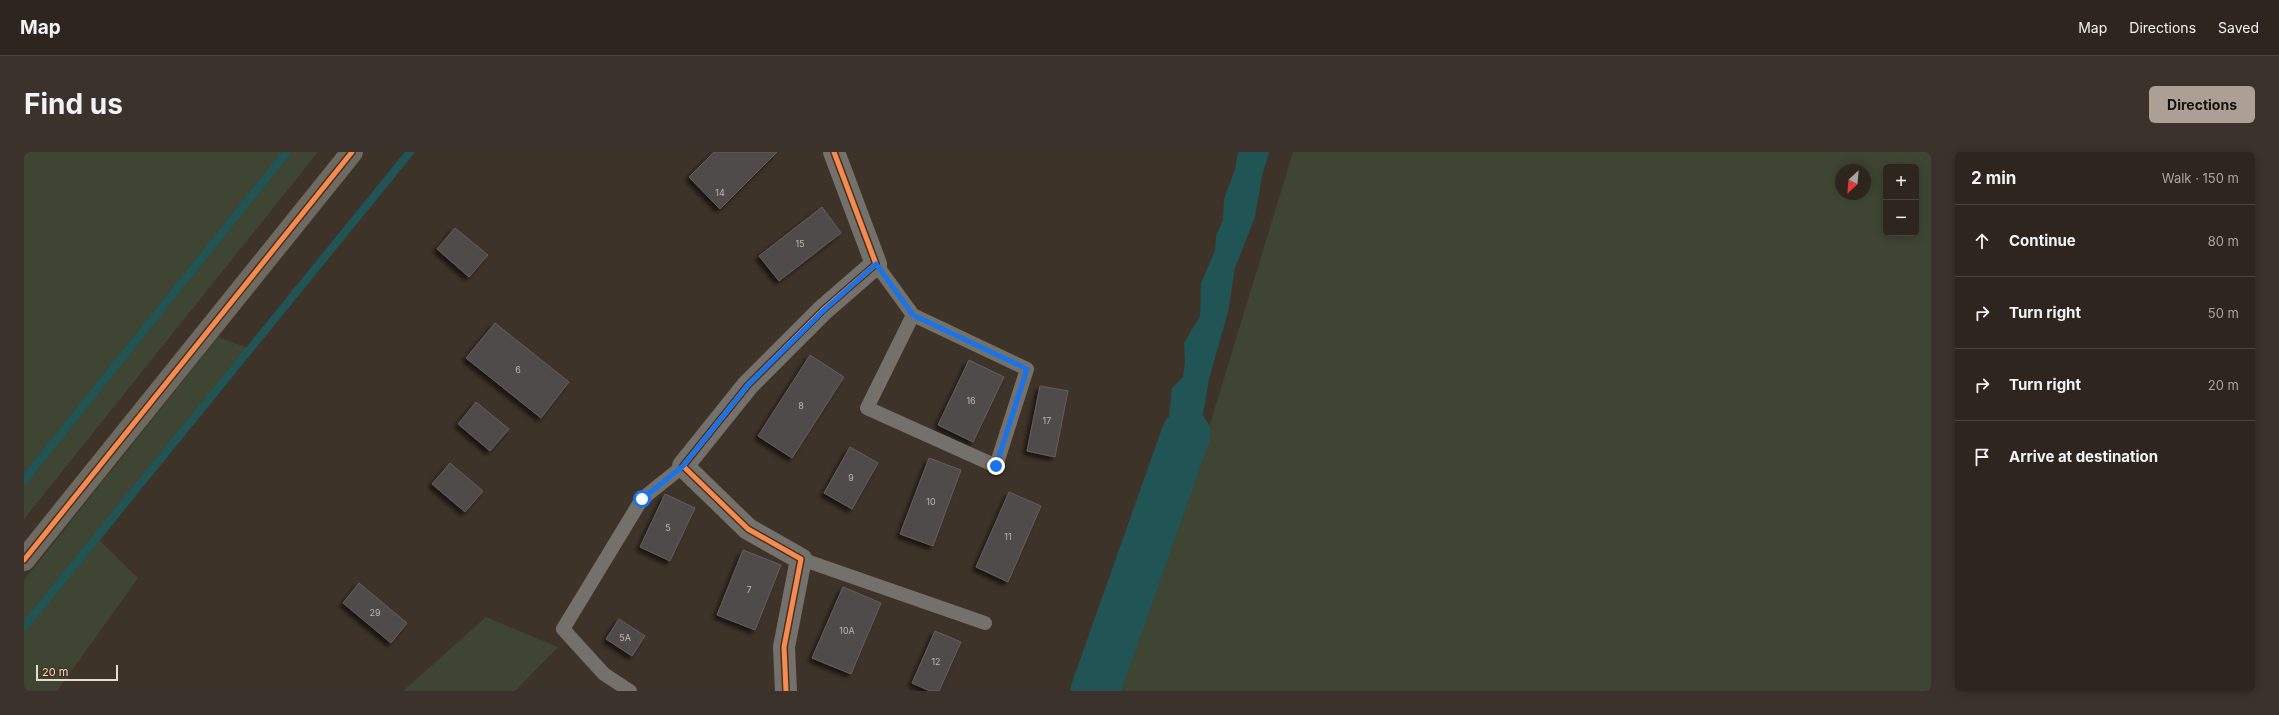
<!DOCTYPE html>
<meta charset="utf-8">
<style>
:root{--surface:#2e261e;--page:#3a322b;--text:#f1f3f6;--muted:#a7a5a4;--line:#49433c;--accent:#aca094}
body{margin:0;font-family:Inter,sans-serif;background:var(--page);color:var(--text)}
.controls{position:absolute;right:12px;top:12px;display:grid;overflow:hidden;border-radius:6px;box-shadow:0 2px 10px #0003}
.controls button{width:36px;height:36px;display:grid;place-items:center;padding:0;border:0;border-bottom:1px solid var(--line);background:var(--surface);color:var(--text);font:20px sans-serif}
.compass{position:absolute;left:1811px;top:12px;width:36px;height:36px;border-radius:50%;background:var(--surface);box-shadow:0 2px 10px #0003;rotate:206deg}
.scale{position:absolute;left:12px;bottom:10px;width:82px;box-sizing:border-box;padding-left:4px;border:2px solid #e7dace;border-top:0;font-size:11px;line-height:14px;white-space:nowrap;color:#e7dace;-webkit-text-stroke:3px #48321e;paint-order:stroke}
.stop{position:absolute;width:12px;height:12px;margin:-9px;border:3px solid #1a73e8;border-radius:50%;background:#fff}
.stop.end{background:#1a73e8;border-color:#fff;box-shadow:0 1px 4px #0008}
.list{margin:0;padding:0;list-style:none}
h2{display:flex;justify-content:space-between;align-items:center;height:52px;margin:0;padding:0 16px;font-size:17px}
h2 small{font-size:13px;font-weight:400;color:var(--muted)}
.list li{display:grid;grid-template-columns:26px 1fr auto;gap:12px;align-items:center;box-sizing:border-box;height:72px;padding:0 16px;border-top:1px solid var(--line)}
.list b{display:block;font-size:15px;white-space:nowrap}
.list em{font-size:13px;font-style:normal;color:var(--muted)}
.icon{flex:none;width:22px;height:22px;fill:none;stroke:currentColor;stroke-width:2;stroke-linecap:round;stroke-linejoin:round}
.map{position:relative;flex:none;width:1907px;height:539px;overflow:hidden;border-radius:6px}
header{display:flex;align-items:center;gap:24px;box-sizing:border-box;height:56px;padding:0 20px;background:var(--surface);border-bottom:1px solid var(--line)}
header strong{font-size:19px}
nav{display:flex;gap:22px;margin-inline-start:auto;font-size:14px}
.intro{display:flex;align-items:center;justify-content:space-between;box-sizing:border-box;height:96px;padding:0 24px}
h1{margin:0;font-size:28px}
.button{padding:10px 18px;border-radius:6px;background:var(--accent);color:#111;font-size:14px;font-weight:700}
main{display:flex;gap:24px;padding:0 24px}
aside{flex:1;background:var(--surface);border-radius:6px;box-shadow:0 2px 10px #0003}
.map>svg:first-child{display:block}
.green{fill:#3e4532;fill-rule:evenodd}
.water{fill:#215454}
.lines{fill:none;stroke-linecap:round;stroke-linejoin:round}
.stream{stroke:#215454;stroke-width:8}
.river{stroke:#215454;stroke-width:49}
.building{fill:#504b4c;stroke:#635e5f;filter:url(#shadow)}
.lane{stroke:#74716c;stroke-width:14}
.street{stroke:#74716c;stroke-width:22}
.secondary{stroke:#6e6a62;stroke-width:22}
.cycleway-casing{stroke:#48321e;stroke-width:8}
.cycleway{stroke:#f68b52;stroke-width:5}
.route{stroke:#1a73e8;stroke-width:5}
.labels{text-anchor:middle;stroke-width:3;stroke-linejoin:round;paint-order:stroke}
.number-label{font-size:9px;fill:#c1b6ae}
</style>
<header>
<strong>Map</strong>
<nav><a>Map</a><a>Directions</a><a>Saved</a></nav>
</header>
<div class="intro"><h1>Find us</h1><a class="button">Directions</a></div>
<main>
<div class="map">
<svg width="1907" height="539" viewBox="0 0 1907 539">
<defs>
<filter id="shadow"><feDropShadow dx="-3.5" dy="3.5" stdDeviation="2" flood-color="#0009"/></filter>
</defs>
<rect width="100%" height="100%" fill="#3e3328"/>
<path class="green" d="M0,0H294L0,367Z
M1269,0H1907V539H1091L1158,364ZM1862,15H1892V81H1862ZM1817,18H1841V42H1817Z
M194,185L224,196L76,389L114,426L33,539H0V428Z
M462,465L534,495L491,539H379Z"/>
<path class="water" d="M1214,0H1245L1238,24L1231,65L1211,116L1204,160L1185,227L1176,281L1167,307L1155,334L1145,345H1130L1131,331L1143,285L1148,236L1159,225L1161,209L1160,191L1176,164L1177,131L1191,99L1192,83L1199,68L1200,47L1211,17Z"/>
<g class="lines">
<path class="stream" d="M0,328L263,0
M0,475L386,0"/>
<path class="river" d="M1071,539L1162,282"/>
</g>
<path class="building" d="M690,0H753L696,57L665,25Z
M798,55L817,81L755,129L735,104Z
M431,76L464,103L445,125L413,97Z
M471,171L545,230L517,266L442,206Z
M786,203L820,225L768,306L734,284Z
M945,208L980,225L949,290L914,273Z
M1016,234L1044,239L1031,305L1003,299Z
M452,250L485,277L466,299L434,272Z
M826,295L854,311L828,357L800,341Z
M905,306L937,318L909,394L876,382Z
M426,311L459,339L441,360L408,332Z
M985,340L1017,354L984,430L952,415Z
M641,342L671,356L646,409L616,395Z
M719,398L757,413L731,478L693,463Z
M335,431L383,471L367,491L319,451Z
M819,435L857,451L827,522L788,506Z
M595,467L621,484L608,504L582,487Z
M911,479L937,490L915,539H906L888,531Z"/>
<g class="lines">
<path class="lane" d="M852,112L889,163L1003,217L972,314L843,256L889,163
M777,407L961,471
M606,539L580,522L539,477L618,347L659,314"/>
<path class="street" d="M762,539L760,495L777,407L724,377L659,314L724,233L799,158L852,112L810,0"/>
<path class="secondary" d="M0,408L328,0"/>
<defs>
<path id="cycleway" d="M0,408L328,0
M762,539L760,495L777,407L724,377L659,314L724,233L799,158L852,112L810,0"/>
</defs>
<use href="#cycleway" class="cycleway-casing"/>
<use href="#cycleway" class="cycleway"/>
</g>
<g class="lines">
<path class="route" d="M618,347L659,314L724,233L800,158L852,112L889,163L1003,217L972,314"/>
</g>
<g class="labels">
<g class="number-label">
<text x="696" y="44">14</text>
<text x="776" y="95">15</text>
<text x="494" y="221">6</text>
<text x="947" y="252">16</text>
<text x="777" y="257">8</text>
<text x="1023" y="272">17</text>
<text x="827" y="329">9</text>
<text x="907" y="353">10</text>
<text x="644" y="379">5</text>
<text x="984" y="388">11</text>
<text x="725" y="441">7</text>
<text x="351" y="464">29</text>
<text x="823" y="482">10А</text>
<text x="601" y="489">5А</text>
<text x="912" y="513">12</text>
</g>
</g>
</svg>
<div class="controls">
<button>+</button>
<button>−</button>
</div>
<svg class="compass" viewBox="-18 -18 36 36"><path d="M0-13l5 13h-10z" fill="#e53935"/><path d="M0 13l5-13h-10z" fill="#a7a5a4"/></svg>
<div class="scale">20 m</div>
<div class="stop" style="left:618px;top:347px"></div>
<div class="stop end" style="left:972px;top:314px"></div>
</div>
<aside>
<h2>2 min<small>Walk · 150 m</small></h2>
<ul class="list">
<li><svg class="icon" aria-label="ahead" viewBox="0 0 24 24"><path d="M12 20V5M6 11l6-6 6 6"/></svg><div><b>Continue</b></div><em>80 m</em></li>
<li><svg class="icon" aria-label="right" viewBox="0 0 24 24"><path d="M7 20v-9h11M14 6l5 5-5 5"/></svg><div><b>Turn right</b></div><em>50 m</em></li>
<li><svg class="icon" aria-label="right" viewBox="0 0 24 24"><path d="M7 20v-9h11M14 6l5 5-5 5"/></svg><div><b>Turn right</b></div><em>20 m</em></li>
<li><svg class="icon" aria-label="arrive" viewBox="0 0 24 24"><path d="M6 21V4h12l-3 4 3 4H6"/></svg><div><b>Arrive at destination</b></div></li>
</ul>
</aside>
</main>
